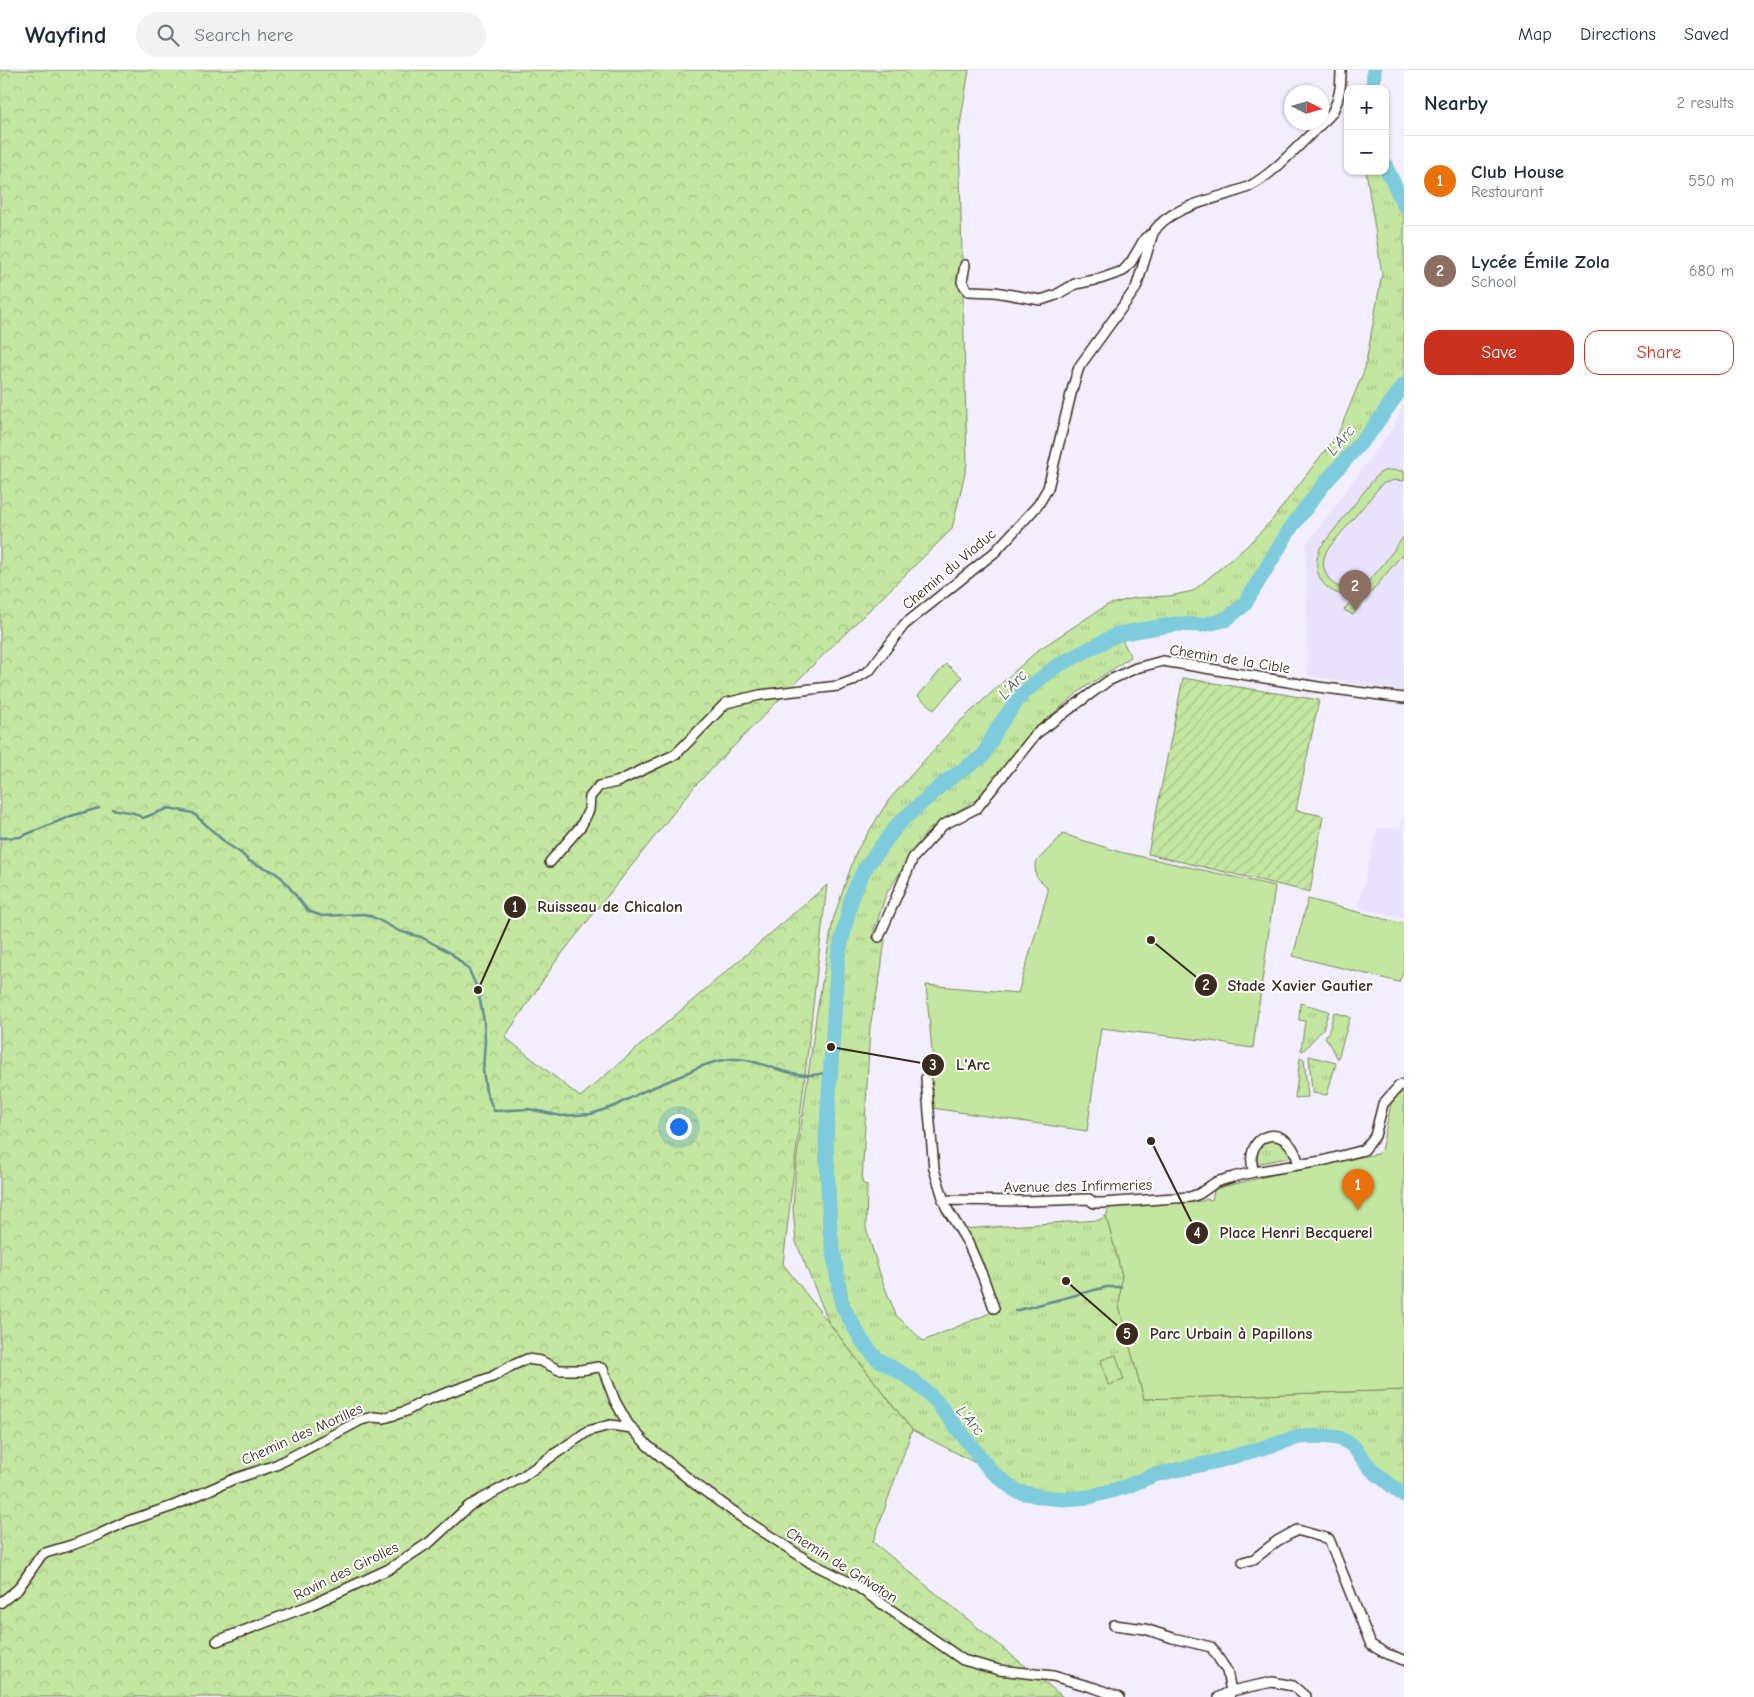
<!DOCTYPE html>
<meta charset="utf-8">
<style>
:root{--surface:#fff;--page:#f2f2f3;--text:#1f2937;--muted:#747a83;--line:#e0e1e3;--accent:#c8321e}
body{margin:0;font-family:"Comic Neue",sans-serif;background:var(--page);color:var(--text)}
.controls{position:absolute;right:15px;top:15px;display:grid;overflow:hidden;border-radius:10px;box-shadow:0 1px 4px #0004}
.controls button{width:45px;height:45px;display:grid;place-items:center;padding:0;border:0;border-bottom:1px solid var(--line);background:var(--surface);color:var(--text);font:25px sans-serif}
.compass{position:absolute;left:1284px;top:15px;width:45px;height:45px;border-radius:50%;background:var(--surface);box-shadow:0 1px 4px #0004;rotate:95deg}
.you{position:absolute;left:678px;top:1056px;width:18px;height:18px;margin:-12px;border:4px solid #fff;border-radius:50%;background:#1a73e8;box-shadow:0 0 0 8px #1a73e833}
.badge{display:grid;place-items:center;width:32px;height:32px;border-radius:50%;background:var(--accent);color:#fff;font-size:16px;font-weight:700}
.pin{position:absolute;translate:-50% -41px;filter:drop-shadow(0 1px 2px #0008)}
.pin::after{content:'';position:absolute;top:26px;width:18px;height:15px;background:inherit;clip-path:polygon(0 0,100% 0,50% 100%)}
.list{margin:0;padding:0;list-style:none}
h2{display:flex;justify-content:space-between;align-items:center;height:65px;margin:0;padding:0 20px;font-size:21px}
h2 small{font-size:16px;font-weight:400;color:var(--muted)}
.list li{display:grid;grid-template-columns:32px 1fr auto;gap:15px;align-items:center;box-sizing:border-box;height:90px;padding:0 20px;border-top:1px solid var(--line)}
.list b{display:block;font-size:19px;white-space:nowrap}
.list p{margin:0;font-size:16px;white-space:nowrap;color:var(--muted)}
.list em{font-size:16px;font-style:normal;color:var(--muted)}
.actions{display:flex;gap:10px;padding:15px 20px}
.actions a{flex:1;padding:11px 0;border:1px solid var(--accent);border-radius:15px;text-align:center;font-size:18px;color:var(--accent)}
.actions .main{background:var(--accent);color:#fff}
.icon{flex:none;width:28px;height:28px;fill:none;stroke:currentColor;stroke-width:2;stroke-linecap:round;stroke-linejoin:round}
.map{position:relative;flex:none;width:1404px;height:1627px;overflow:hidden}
header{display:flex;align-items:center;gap:30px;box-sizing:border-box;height:70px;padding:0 25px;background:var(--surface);border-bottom:1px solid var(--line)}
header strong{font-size:24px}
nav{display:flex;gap:28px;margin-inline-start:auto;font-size:18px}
.search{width:350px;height:45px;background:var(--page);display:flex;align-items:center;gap:12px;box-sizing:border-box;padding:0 18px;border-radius:28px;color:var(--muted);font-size:19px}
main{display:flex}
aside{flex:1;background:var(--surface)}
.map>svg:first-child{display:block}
.built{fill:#e9e2fc}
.grass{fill:url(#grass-tufts);stroke:#7f885f}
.forest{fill:url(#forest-crowns);stroke:#7f885f}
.garden{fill:url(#garden-furrows);stroke:#7f885f}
.pitch{fill:#c3e6a0;stroke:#7f885f}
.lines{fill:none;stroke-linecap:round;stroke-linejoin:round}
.stream{stroke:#638b91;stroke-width:2.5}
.river{stroke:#7ecbdd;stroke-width:15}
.minor-casing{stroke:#3b2a1e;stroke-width:12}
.minor{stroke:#fff;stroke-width:9}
.labels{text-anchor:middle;stroke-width:4;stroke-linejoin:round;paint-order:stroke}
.street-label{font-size:15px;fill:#3b2a1e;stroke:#fff}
.water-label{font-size:16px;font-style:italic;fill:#4f5a57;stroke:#fff}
.leader{fill:none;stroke:#3b2a1e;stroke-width:2}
.callout-dot{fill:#3b2a1e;stroke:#fff;stroke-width:2}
.mark-label{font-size:15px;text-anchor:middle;font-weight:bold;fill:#fff}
.callout-label{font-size:16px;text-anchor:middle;font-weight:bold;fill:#3b2a1e;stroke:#fff;stroke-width:4;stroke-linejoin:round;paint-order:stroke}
</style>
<header>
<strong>Wayfind</strong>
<div class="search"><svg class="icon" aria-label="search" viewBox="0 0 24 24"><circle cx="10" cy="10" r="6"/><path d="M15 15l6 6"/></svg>Search here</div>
<nav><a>Map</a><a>Directions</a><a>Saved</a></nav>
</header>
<main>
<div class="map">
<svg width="1404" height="1627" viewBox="0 0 1404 1627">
<defs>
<pattern id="grass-tufts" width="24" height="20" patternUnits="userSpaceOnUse" patternTransform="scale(1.25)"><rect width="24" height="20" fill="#c3e6a0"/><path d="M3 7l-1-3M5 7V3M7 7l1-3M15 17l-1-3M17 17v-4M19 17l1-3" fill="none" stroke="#a8c589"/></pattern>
<pattern id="forest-crowns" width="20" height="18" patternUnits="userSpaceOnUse" patternTransform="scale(1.25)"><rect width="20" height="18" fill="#c3e6a0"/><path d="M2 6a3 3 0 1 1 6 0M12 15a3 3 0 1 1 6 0" fill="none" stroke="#a8c589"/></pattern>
<pattern id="garden-furrows" width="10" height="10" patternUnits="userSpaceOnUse" patternTransform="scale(1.25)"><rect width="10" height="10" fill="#c3e6a0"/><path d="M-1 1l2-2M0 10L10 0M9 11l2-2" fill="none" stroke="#a8c589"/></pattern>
</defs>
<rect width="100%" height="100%" fill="#f2eefd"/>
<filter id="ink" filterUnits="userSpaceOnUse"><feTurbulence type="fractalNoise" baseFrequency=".02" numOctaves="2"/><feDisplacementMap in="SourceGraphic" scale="10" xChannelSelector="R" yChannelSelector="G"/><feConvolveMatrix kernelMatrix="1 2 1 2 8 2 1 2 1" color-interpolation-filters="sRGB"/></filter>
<g filter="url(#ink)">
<path class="built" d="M1404,333V621L1308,606L1306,475L1393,357Z
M1404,745V849L1358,837L1378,758H1401Z"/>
<path class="grass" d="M1385,95L1404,135V315L1371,361L1324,414L1286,467L1244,535L1225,550L1202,555L1176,554L1119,564L1131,587L1081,620L1035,659L977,729L928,760L886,824L872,868L885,870L880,907L870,956L862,1113L867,1115L866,1158L882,1210L896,1245L923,1271L990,1243L992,1239L962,1159L1099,1150L1106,1146L1122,1205L1119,1236L1144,1329L1404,1320V1426L1372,1400L1352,1375L1339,1368L1322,1366L1299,1367L1218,1391L1154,1405L1125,1417L1089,1427L1064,1429L1042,1427L1016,1421L991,1401L912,1360L829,1253L796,1172L793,1139L796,1094L816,947L833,850L856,782L888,731L954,657L1038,580L1107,535L1134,528L1170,526L1193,521L1247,476L1272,450L1339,362L1365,298L1382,204L1366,101H1385Z
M1300,933L1329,941L1323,959L1303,981L1301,980L1305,951L1299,950Z
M1334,942L1350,947L1338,989L1325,967L1329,961Z
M1309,986L1336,993L1327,1025L1312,1023Z
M1300,988L1304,989L1308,1027L1295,1028Z
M1271,1070H1277L1286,1073L1293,1087L1255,1094C1256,1082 1258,1073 1271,1070Z"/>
<path class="forest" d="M0,0H969L959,61L967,394L952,459L809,599L694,717L556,891L505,967L580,1027L827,815L783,1194L912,1360L873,1472L1063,1627H0Z"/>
<path class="garden" d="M1183,608L1319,630L1296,740L1323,746L1310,822L1148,784Z"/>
<path class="pitch" d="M1391,400L1404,401V411L1394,410L1382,414L1327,480C1322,490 1322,499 1329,509C1337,521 1357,522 1367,512C1381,500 1393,480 1404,466V482L1353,545L1344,540L1356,525C1338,528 1319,517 1317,498C1316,491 1318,485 1320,478L1378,404L1384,401Z
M946,594L962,607L934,640L918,626Z
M1063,764L1120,782L1275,816L1253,978L1230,975L1227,973L1101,958L1087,1061L932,1038V981L926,915L1018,923L1047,825V817L1036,806L1035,796L1037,791Z
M1308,829L1404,854V900L1399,912L1293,886Z
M1404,1021V1320L1144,1329L1119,1236L1122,1205L1106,1146L1109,1137L1203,1131L1206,1129L1212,1130L1214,1121L1218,1118L1310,1096L1378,1084L1381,1081L1391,1034L1395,1028Z
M1116,1285L1124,1310L1108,1315L1101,1290Z"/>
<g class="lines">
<path class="stream" d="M112,739L134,743L143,748L169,738L193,743L227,774L241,783L249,791L274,802L282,808L308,841L322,846L364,844L373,847L399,861L421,867L451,883L469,900L478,920L484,951L485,971L483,1000L486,1021L494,1041L529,1039L561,1046L591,1044L615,1036L642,1022L683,1005C691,1000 699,997 708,994C753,979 766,1003 807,1005C814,1006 822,1003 830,1002
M0,768L20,767L71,746L99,738
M1015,1241L1106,1217H1121"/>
<path class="river" d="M1373,19L1374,0
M1385,95L1404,135
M1404,315L1371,361L1324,414L1290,459L1244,535L1225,550L1202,555L1176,554L1118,564L1055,597L1022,624L998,657L983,686L945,712L898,754L864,800L853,823L838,886L826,1070L830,1161L842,1235L862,1271L876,1288L911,1309L923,1319L936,1331L991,1401L1016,1421L1042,1427L1065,1429L1089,1427L1125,1417L1154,1405L1218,1391L1299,1367L1322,1366L1339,1368L1352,1375L1372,1400L1404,1426"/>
<defs>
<path id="minor" d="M965,195L962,212L968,221L995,222L1041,230L1056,225L1075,214L1100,209L1123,201L1131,192L1145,168L1153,163
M550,792L581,756L589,740L590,727L599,716L617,712L676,684L726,633L760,625L838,616L852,611L870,600L904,555L995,482L1038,435L1048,418L1072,320L1079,297L1136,218L1153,163C1169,135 1220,129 1248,117C1271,106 1296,78 1315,60C1320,54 1329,48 1333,41C1340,27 1341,15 1341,0
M879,867L913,788L943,755L977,738L1036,664L1108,611L1136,598L1163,591L1318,617L1404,628
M926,1008L934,1099L946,1137L968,1173L983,1207L994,1238
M1254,1102C1241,1066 1285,1047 1298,1091L1305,1094
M943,1130L1024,1131L1089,1129L1094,1133H1102L1190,1127L1199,1124L1216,1112L1233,1107L1254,1102L1322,1091L1364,1080L1375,1066L1383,1034L1399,1016L1404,1014
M1243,1492L1254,1489L1277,1471L1297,1460L1329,1469L1371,1575L1387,1584L1404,1590
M0,1533L18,1519L42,1484L72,1475L98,1465L125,1452L173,1436L234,1409L276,1395L361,1350L373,1347L384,1348L394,1345L406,1341L424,1331L492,1307L511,1296L527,1289L541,1291L559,1300H581L598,1297L603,1299L615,1331L628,1354L648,1376L695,1414L744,1449L811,1493L855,1515L963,1590L999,1600L1053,1606L1095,1618L1119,1627
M1114,1555L1145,1559L1173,1568L1211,1577L1227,1601L1231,1621L1219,1627
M217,1571L311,1535L389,1499L430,1472L469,1436L522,1407L588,1361L610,1355L632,1358
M1229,1627L1231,1621L1272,1612L1293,1616L1306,1627"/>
</defs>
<use href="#minor" class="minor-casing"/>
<use href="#minor" class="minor"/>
</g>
</g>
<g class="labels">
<g class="street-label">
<text transform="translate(949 499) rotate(-40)" y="5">Chemin du Viaduc</text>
<text transform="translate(1230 589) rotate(9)" y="5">Chemin de la Cible</text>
<text transform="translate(1078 1116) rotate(-1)" y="5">Avenue des Infirmeries</text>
<text transform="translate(302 1364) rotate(-24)" y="5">Chemin des Morilles</text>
<text transform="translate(842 1495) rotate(32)" y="5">Chemin de Grivoton</text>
<text transform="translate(346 1501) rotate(-26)" y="5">Ravin des Girolles</text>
</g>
<g class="water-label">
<text transform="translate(1340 370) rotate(-49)" y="6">L'Arc</text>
<text transform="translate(1012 614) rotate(-47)" y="6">L'Arc</text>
<text transform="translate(971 1350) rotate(50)" y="6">L'Arc</text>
</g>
</g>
<path class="leader" d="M478 920L515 837M1151 870L1206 915M831 977L933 995M1151 1071L1197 1163M1066 1211L1127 1264"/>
<g class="callout-dot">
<circle cx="478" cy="920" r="5"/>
<circle cx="1151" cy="870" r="5"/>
<circle cx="831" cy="977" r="5"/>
<circle cx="1151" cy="1071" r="5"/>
<circle cx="1066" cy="1211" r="5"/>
<circle cx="515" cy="837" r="12"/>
<circle cx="1206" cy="915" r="12"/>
<circle cx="933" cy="995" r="12"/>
<circle cx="1197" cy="1163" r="12"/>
<circle cx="1127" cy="1264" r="12"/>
</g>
<g class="mark-label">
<text x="515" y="842">1</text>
<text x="1206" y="920">2</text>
<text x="933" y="1000">3</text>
<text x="1197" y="1168">4</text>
<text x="1127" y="1269">5</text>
</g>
<g class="callout-label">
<text x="610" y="842">Ruisseau de Chicalon</text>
<text x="1300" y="921">Stade Xavier Gautier</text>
<text x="973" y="1000">L'Arc</text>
<text x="1296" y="1168">Place Henri Becquerel</text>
<text x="1231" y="1269">Parc Urbain à Papillons</text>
</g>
</svg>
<div class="controls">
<button>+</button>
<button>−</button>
</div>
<svg class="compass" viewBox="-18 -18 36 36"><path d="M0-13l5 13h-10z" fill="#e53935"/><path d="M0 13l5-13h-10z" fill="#747a83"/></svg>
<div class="you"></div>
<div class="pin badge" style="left:1358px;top:1140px;background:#e8710a">1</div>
<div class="pin badge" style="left:1355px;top:541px;background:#8d6e63">2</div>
</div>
<aside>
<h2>Nearby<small>2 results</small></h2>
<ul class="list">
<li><span class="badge" style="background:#e8710a">1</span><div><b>Club House</b><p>Restaurant</p></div><em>550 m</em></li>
<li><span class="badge" style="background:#8d6e63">2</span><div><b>Lycée Émile Zola</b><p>School</p></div><em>680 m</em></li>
</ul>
<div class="actions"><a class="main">Save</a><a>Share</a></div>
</aside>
</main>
